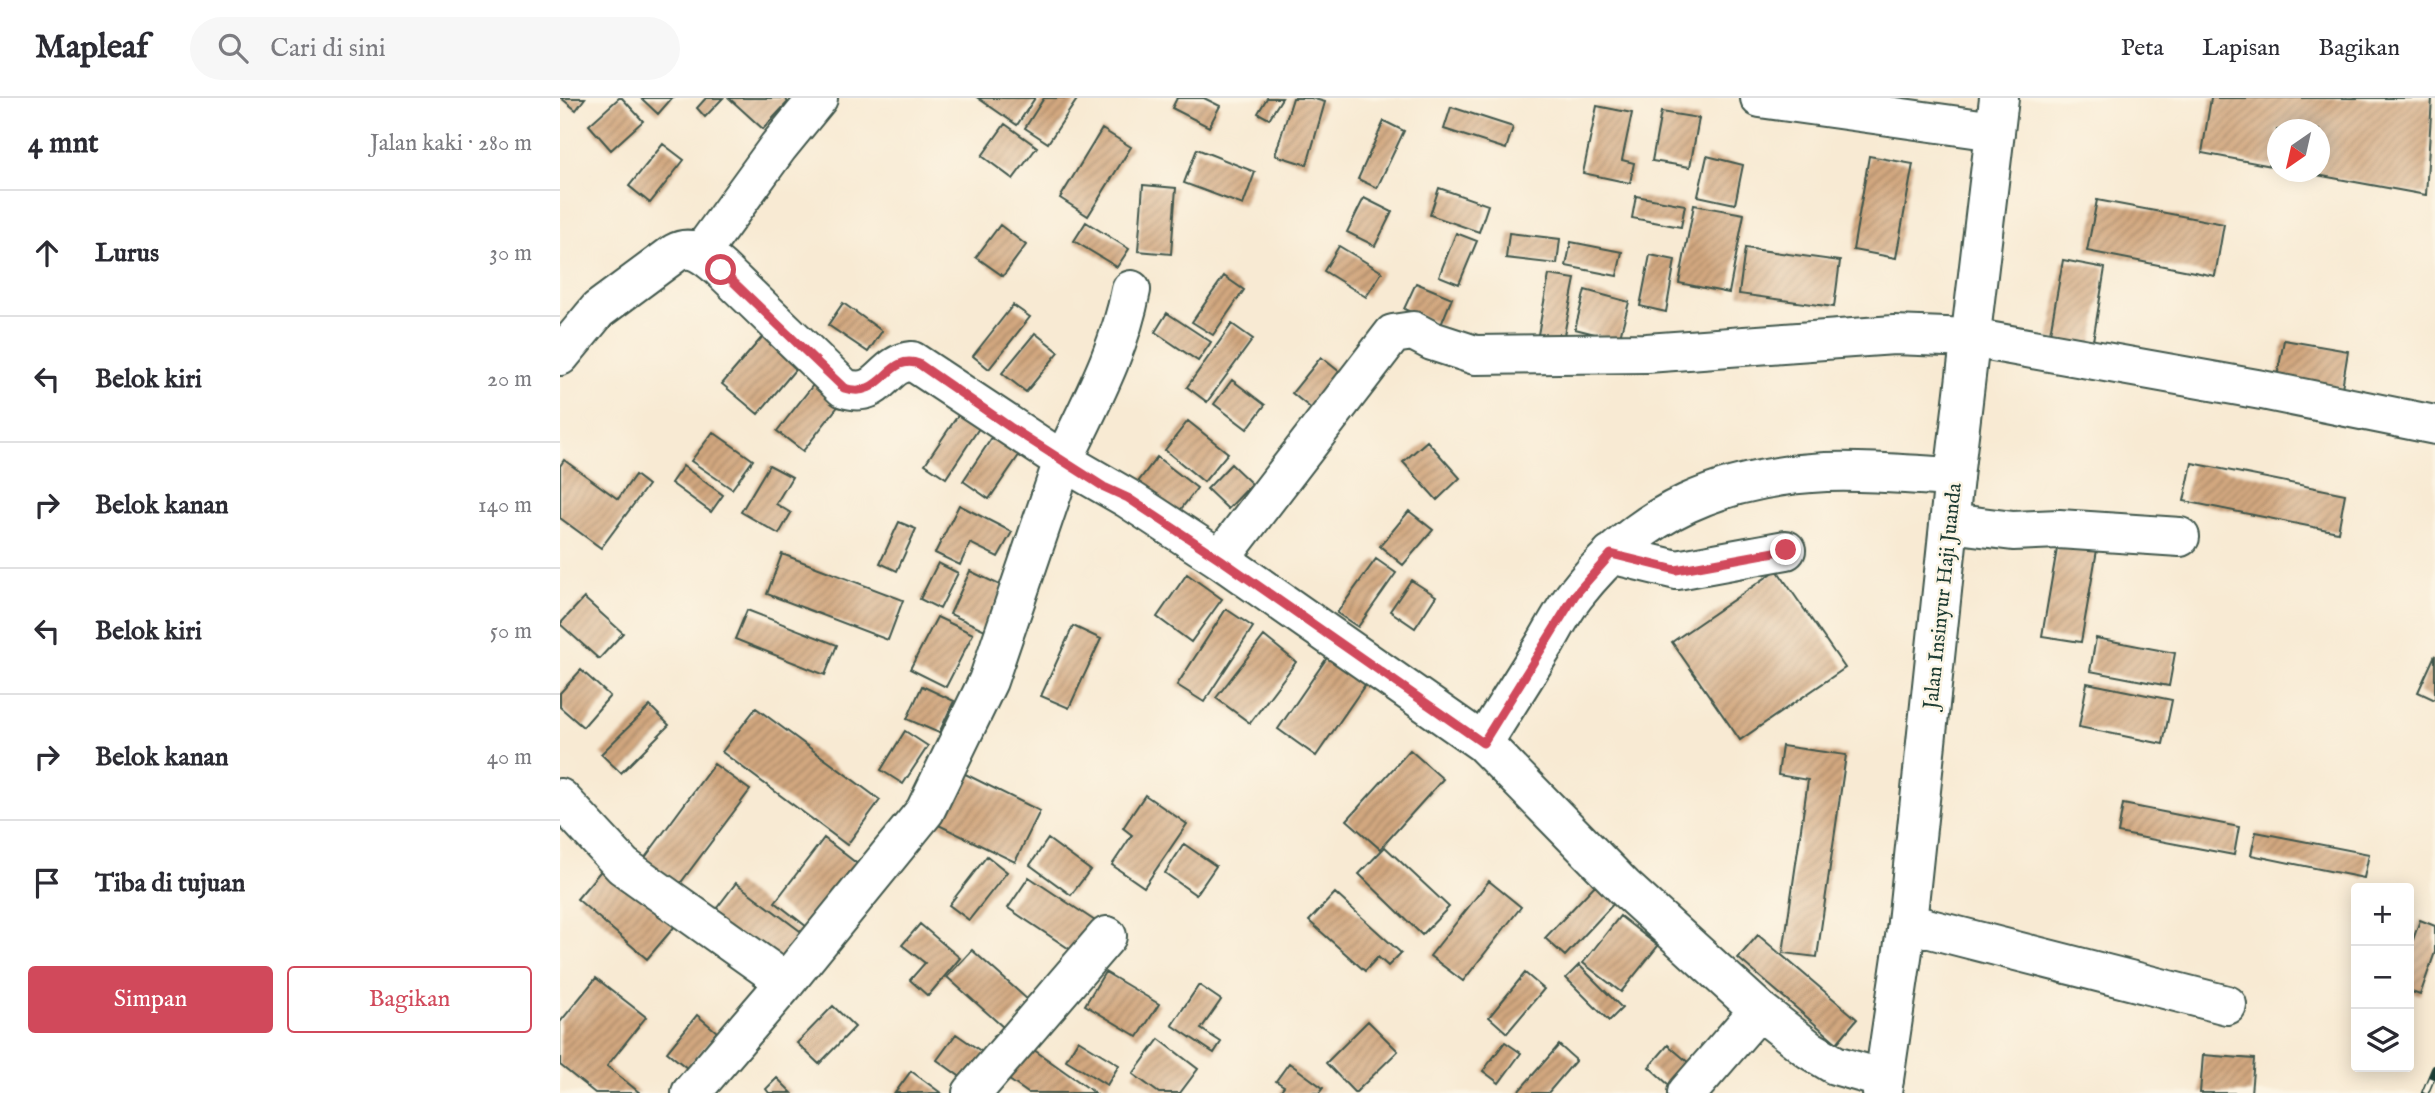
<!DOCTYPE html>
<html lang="id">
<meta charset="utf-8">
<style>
:root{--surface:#fff;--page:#f7f7f7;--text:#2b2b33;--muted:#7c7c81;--line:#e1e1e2;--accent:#d1495b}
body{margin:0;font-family:"IM FELL English",serif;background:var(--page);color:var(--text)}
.controls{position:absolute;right:21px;bottom:21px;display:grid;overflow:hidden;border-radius:7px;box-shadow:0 4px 18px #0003}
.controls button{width:63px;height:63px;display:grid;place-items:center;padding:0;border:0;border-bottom:2px solid var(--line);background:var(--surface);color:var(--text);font:35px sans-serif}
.compass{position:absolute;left:1707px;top:21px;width:63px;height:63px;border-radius:50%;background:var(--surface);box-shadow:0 4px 18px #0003;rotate:214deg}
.stop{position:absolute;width:21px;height:21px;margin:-16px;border:5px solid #d1495b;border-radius:50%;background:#fff}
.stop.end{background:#d1495b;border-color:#fff;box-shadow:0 2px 7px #0008}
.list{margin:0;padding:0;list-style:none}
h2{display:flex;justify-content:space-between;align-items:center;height:91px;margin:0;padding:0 28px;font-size:30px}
h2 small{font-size:23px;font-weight:400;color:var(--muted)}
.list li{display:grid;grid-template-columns:46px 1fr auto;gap:21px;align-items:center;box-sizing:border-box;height:126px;padding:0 28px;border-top:2px solid var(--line)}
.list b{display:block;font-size:26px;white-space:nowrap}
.list em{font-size:23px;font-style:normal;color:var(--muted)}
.actions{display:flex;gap:14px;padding:21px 28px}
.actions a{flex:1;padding:16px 0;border:2px solid var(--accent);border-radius:7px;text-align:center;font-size:24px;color:var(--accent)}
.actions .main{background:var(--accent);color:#fff}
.icon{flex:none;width:38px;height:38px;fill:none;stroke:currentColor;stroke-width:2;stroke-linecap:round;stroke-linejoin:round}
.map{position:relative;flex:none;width:1875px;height:995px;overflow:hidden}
header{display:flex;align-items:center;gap:42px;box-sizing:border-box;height:98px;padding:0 35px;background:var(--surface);border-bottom:2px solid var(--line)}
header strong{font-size:33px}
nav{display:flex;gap:38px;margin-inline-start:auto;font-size:24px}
.search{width:490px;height:63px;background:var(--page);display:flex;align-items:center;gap:18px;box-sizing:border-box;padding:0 24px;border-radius:38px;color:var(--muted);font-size:26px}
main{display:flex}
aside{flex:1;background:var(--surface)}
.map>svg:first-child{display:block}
.building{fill:url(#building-hatch)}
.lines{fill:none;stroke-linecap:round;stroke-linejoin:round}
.minor-casing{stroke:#40574c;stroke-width:42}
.highway-casing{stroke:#40574c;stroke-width:42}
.minor{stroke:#fff;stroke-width:38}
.highway{stroke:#fff;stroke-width:38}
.rail-casing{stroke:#1f3d34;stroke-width:8}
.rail{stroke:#fcf5e5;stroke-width:5;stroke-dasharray:16;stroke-linecap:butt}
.route{stroke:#d1495b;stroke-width:9}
.labels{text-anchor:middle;stroke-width:5;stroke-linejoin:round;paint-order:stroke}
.street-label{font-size:21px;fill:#1f3d34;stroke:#fcf5e5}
</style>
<header>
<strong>Mapleaf</strong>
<div class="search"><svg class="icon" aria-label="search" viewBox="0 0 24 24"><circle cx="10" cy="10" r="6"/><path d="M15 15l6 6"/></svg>Cari di sini</div>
<nav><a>Peta</a><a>Lapisan</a><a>Bagikan</a></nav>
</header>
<main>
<aside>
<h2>4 mnt<small>Jalan kaki · 280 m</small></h2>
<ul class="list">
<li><svg class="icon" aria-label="ahead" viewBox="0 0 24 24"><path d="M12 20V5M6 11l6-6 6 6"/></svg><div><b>Lurus</b></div><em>30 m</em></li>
<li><svg class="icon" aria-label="left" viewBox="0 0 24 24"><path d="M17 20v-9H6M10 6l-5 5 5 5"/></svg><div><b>Belok kiri</b></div><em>20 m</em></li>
<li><svg class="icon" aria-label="right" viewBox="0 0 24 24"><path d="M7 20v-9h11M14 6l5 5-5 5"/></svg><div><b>Belok kanan</b></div><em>140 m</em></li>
<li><svg class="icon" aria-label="left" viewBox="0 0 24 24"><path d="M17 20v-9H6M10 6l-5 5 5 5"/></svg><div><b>Belok kiri</b></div><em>50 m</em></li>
<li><svg class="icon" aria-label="right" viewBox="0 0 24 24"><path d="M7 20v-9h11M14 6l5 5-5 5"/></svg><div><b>Belok kanan</b></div><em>40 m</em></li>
<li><svg class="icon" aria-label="arrive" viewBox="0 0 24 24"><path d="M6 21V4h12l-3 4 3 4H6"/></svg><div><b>Tiba di tujuan</b></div></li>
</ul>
<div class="actions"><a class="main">Simpan</a><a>Bagikan</a></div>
</aside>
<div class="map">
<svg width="1875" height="995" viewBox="0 0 1875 995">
<defs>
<pattern id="building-hatch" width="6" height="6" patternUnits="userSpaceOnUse" patternTransform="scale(1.75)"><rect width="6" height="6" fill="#d2a77f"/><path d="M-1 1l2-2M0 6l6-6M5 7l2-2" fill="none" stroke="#aa8969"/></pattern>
</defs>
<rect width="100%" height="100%" fill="#fcf5e5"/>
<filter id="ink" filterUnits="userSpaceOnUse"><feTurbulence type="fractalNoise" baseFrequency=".0143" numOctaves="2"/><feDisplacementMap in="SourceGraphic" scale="14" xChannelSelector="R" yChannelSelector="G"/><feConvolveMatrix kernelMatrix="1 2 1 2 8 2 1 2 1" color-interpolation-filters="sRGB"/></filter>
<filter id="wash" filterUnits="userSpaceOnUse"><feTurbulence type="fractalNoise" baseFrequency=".00686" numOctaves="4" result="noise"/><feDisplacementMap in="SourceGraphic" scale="28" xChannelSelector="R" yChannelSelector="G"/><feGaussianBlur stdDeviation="1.57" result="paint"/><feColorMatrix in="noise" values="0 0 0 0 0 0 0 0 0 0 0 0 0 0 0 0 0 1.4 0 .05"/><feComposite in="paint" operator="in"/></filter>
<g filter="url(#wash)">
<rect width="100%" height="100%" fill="#f8ead3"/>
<g id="blocks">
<path class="building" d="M1,0H25L16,12Z
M59,0H62L83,23L51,52L29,27Z
M81,0H112L98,16Z
M146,0H163L145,19L137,10Z
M169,0H224L228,4L203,31Z
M418,0H475L457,27Z
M484,0H518L488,45L465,30Z
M617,0H644L660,8L649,29L612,10Z
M707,0H722L709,21L698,15Z
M733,0H751L765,4L747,67L715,57Z
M1651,0H1872L1866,97L1746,75L1759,74V32H1717V69L1642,55Z
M1037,8L1072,15L1062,62L1074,65L1070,85L1023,75Z
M891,9L953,29L946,51L884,31Z
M1101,14L1139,20L1130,69L1092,63Z
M824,23L844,33L817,90L798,81Z
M445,26L477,49L453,81L422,58Z
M542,31L571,49L528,118L500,100Z
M103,46L124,62L90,105L69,88Z
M637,51L695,74L683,107L624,85Z
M1147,58L1183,67L1175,106L1138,98Z
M1309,58L1353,66L1336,160L1293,152Z
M583,87L616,90L611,156L578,153Z
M879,90L928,107L919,134L870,117Z
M1076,98L1125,107L1121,129L1072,120Z
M804,100L832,114L815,148L787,134Z
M1537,102L1664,126L1655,178L1527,153Z
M1134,107L1184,116L1169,195L1119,185Z
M526,124L569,151L557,169L514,143Z
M440,127L466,147L443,178L416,159Z
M896,135L917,143L899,186L879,178Z
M949,135L1000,141L997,166L946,160Z
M1011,144L1062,154L1057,178L1006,168Z
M779,148L822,174L806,199L764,173Z
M1185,150L1280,163L1274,209L1179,196Z
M1090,157L1115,162L1106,214L1080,208Z
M1503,162L1545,170L1532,249L1489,241Z
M989,177L1015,181L1002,247L977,242Z
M664,178L684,192L653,237L632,224Z
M856,185L892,200L881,227L844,211Z
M1025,192L1069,204L1059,242L1015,231Z
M283,205L322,233L308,254L268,227Z
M453,207L470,219L429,271L413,258Z
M607,215L651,244L638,263L595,234Z
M672,226L693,241L647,304L627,289Z
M475,235L499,254L466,294L442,275Z
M204,237L239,267L198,316L162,286Z
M1724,242L1788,253L1782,290L1717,279Z
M761,259L786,279L758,316L732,295Z
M261,277L287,297L243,353L217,333Z
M672,282L705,307L687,331L654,306Z
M401,313L421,327L386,380L365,366Z
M628,323L668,355L644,384L605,352Z
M439,329L466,347L429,401L403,383Z
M153,334L193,362L172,391L131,363Z
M867,343L900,380L877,402L843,364Z
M597,359L637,390L618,415L578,384Z
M4,362L58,401L75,377L88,387L41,450L0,420V368Z
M1632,365L1785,396L1778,434L1624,403Z
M671,366L692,386L668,411L647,391Z
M209,367L232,379L216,406L231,415L219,436L181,414Z
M123,368L163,397L151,414L111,385Z
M399,407L452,434L438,459L410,445L400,467L375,455Z
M849,413L873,432L843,467L820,448Z
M339,424L356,431L337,473L320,465Z
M1498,445L1537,452L1521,544L1482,538Z
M222,456L343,502L328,542L207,496Z
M816,461L836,475L798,529L777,515Z
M378,465L398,475L380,511L360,501Z
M1217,472L1285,570L1180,642L1112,544Z
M410,473L444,489L425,532L390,516Z
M627,476L662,501L631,544L597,519Z
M851,482L876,498L855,530L830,513Z
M24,500L63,535L39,561L0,526Z
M666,511L693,529L644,604L617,587Z
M187,512L277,547L265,577L175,541Z
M377,519L413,536L386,589L350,571Z
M513,528L541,541L509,610L481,598Z
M704,538L736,564L690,625L656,600Z
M1536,540L1615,555L1609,588L1530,573Z
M771,554L809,581L756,658L718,631Z
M1875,557V602L1858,594Z
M21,572L50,598L23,629L0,609V595Z
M1527,585L1612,602L1603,646L1519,629Z
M362,588L394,603L379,635L347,621Z
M90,608L109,627L61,675L41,656Z
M196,610L320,702L287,747L162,654Z
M345,633L368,648L343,686L321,672Z
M1222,648L1286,657L1257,859L1223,855L1248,682L1218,677Z
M850,652L883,681L820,751L787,722Z
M154,666L190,692L119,787L84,761Z
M389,668L480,713L455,764L364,720Z
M585,697L627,726L584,789L552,767L572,737L563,730Z
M1563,706L1679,729L1674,757L1558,735Z
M1696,734L1809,756L1804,780L1691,757Z
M264,740L300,768L251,832L215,804Z
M488,741L530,772L511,797L470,767Z
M624,746L656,768L636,797L605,775Z
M825,749L889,809L862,837L799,776Z
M427,758L447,774L409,822L389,807Z
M45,768L115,828L87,861L17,801Z
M469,779L535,823L514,854L448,810Z
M929,783L961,809L903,883L870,858Z
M1038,784L1057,802L1005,858L985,840Z
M176,785L248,839L222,873L150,819Z
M775,795L841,855L828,868L818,859L805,873L749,823Z
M1060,818L1098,848L1061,894L1023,865Z
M1860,822L1875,828V854L1860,897L1849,893V853Z
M360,826L400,860L368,898L350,882L365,865L342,847Z
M1198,837L1297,921L1277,945L1178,860Z
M412,852L468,902L443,929L387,879Z
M1019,867L1062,910L1049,923L1006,880Z
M545,874L599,906L578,939L525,907Z
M965,875L984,891L947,935L929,919Z
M36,880L86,919L47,968L80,995H35L0,967V924Z
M639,887L661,902L641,931L661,944L654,955L612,927Z
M273,908L295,929L259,966L237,945Z
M137,917L157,934L127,970L107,954Z
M808,923L838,953L795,995L766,965Z
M396,936L428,958L409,985L377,962Z
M599,941L638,971L620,995H599L573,976Z
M518,942L559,967L547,987L506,962Z
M945,944L961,955L939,985L923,973Z
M467,947L535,995H468L445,979Z
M999,947L1016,962L988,995H957Z
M1108,947L1129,965L1109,987L1089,969Z
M1643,957L1694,961L1691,995H1640Z
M729,965L763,990L759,995H719L724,988L716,983Z
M351,973L381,995H335Z
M217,980L232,995H209L206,991Z"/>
</g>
</g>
<g filter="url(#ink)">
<use href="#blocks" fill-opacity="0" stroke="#40574c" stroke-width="2"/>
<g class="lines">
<defs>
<path id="minor" d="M1200,0L1435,33
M141,155L218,49L258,0
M0,258L38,212L115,155C133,145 148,160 161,171L284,290C321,302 321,266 352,263L503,363C529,308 560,252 571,192
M1390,425L1453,433L1499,431L1620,439
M1051,456L1117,472L1226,452
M660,461L833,236L853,233L872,243L915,257L1087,255L1334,237L1411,240L1702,292L1875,327
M923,645C944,612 964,579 985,546C995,529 1004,511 1016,496C1081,412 1163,379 1266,374C1308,372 1352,377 1394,379
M0,700L63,768L226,884
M1347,825L1667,907
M131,995L226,884L365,713L428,583L503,363L567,400L660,461L923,645L1064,789L1199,912L1250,952L1275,967L1324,981
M412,995L547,838
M1127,995L1199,912"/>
<path id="highway" d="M1322,995L1347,825L1394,379L1439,0"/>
</defs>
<use href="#minor" class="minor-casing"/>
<use href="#highway" class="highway-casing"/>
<use href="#minor" class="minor"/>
<use href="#highway" class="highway"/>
<defs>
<path id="rail" d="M1865,995L1875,971"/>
</defs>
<use href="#rail" class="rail-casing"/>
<use href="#rail" class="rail"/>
</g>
</g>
<g class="lines" filter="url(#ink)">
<path class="route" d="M161,172L284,290C323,303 327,254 359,266L450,329L544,389L568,400L660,461L923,645L1015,497L1051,456L1116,472L1226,452"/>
</g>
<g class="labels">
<g class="street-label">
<text transform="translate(1382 498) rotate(-84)" y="7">Jalan Insinyur Haji Juanda</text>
</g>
</g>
</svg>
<div class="controls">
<button>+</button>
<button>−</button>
<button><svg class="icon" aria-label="layers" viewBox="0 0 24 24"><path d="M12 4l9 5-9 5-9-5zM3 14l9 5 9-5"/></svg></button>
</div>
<svg class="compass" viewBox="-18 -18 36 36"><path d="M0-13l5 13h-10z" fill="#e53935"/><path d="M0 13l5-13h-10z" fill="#7c7c81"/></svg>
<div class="stop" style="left:161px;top:172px"></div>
<div class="stop end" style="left:1226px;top:452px"></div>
</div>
</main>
